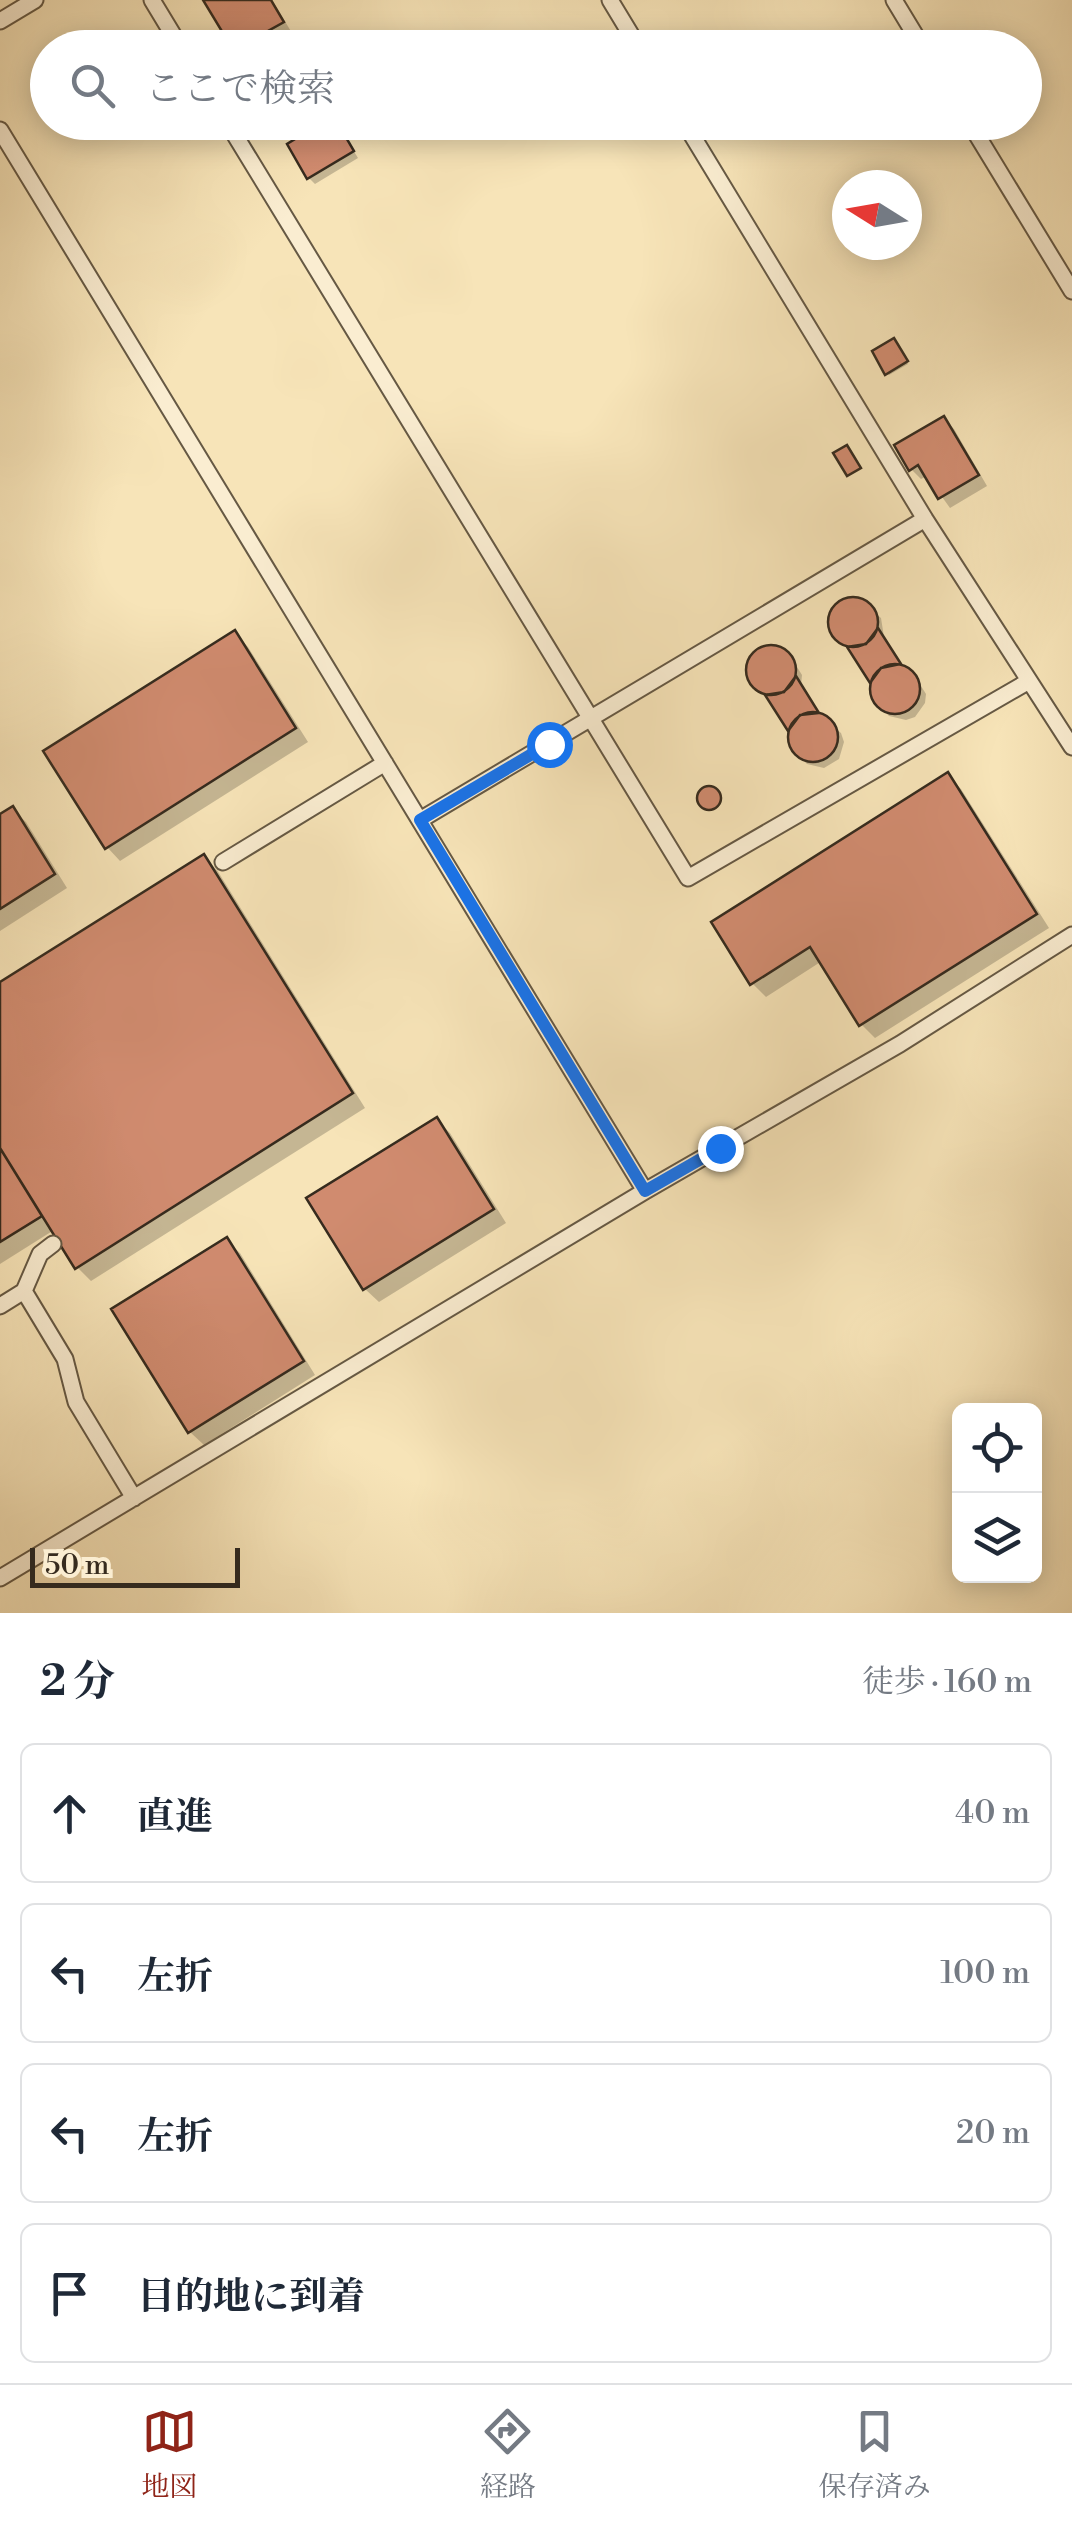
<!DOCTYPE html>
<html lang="ja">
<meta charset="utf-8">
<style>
:root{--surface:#fff;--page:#f2f2f3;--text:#1f2937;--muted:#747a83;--line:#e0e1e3;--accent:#8f2418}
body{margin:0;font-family:"Libre Bodoni","Noto Serif JP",serif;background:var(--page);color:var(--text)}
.controls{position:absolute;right:30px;bottom:30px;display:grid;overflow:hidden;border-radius:15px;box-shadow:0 5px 25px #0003}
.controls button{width:90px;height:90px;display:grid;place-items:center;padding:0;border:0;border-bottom:2px solid var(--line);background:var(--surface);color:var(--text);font:50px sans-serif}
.compass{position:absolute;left:832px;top:170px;width:90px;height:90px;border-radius:50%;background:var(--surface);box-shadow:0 5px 25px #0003;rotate:281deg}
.scale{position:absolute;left:30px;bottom:25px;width:210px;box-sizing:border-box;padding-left:10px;border:5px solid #362b1e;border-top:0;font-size:28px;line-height:35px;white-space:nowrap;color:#362b1e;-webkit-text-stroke:8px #faedd1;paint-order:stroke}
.stop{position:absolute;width:30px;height:30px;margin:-22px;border:8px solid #1a73e8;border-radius:50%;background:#fff}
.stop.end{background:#1a73e8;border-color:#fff;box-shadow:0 2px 10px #0008}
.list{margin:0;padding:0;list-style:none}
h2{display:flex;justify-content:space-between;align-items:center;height:130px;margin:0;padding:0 40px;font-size:42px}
h2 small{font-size:32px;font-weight:400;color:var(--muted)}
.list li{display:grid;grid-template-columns:65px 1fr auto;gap:30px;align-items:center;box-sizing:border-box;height:140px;margin:0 20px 20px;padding:0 20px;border:2px solid var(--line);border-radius:15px}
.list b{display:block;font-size:38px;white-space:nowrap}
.list em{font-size:32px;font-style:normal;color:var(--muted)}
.icon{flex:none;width:55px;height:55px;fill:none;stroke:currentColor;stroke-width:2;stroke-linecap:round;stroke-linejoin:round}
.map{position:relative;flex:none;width:1072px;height:1613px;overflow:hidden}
.search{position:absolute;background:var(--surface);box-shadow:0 5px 25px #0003;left:30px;right:30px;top:30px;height:110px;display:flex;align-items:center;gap:25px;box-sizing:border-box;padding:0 35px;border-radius:55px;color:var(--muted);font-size:38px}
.sheet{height:770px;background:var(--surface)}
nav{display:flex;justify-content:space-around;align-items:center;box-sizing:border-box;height:140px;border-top:2px solid var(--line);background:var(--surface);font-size:28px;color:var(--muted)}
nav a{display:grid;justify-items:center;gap:5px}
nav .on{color:var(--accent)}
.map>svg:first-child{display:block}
.shadow{fill:#0003}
.building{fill:#d08b6f;stroke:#362b1e;stroke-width:2.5}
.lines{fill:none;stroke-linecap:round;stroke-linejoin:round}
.service-casing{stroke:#665944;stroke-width:19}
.service{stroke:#faedd1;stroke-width:15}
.route{stroke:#1a73e8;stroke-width:12}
</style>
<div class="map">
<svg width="1072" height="1613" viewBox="0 0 1072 1613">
<rect width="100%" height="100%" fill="#f7e4b8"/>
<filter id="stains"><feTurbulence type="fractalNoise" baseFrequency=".002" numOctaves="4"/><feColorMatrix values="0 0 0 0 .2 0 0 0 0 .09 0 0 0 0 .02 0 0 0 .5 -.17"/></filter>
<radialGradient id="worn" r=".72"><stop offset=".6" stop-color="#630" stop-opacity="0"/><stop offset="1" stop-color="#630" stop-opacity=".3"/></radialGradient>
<path class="shadow" d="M206,0H272L292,33L276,42L279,48H234Z
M280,122H305L311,133L336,122L358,158L315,184L309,178L303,137L296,125L288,130Z
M896,344L908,364L889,375L887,373Z
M944,419L954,429L987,486L950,508L927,476L921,479L911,469Z
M859,600L881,618L884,637L903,668L916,678L926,694L925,703L915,717L906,720L889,716L881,708L872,692V682L851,649L833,634L831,617L841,602Z
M235,633L248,647L308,742L120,861L107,847Z
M767,647L785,652L792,659L802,675L801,685L822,718L841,733L844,742L839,759L824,768L807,764L793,750L790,730L769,697L751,682L749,665L759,650Z
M948,775L961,789L1049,928L875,1038L861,1024L822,961L766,997L752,983Z
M701 800a10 10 0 1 1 20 0a10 10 0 1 1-20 0Z
M12,809L26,822L67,888L0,931V817Z
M203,857L217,870L365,1108L91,1281L77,1267L54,1230L0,1264V985Z
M437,1120L450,1133L506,1223L379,1302L365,1289L309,1199Z
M226,1240L240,1253L315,1375L204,1445L190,1432Z"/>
<path class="building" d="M203,0H271L284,22L268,31L278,48H232Z
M291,122H306L311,130L300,137Z
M323,122H337L354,151L307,179L287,144Z
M894,338L908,361L885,375L872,351Z
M944,416L979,475L938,499L918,465L909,471L894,445Z
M847,445L861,468L847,476L833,453Z
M828 622a25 25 0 1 1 50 0a25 25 0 1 1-50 0Z
M878,628L901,664L881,668L870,683L847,647L866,644Z
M235,630L296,728L105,849L43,751Z
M746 670a25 25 0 1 1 50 0a25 25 0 1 1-50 0Z
M870 689a25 25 0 1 1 50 0a25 25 0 1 1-50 0Z
M796,676L819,713L800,715L788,731L765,695L784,692Z
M788 737a25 25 0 1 1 50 0a25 25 0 1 1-50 0Z
M948,772L1037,914L859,1026L810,947L750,985L711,922Z
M697 798a12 12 0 1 1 24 0a12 12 0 1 1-24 0Z
M13,806L55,874L0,909V814Z
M204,854L353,1093L75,1269L0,1148V982Z
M437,1117L494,1209L363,1290L306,1198Z
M0,1148L42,1216L0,1242Z
M227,1237L304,1361L188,1433L111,1309Z"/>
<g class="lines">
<defs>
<path id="service" d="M152,0L181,48
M610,0L639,48
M894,0L923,48
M0,21L35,0
M227,122L688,878L1029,681
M684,122L925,519L1072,747
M969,122L1072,291
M0,130L645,1191
M420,820L925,519
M223,862L385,763
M24,1291L65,1359L76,1402L134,1498
M0,1306L24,1291L40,1254L53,1244
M0,1578L645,1191L900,1044L1072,935"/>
</defs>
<use href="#service" class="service-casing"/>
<use href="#service" class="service"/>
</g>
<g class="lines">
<path class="route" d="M549,744L420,820L645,1191L720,1148"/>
</g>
<rect width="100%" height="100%" filter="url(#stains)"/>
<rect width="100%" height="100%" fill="url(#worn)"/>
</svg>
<div class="controls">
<button><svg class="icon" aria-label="locate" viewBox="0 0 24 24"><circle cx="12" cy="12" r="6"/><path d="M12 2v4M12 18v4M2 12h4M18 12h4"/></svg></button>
<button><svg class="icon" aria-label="layers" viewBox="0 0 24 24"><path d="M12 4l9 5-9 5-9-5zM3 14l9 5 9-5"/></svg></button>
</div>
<svg class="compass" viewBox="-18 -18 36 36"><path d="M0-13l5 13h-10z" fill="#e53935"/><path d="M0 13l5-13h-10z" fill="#747a83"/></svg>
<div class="scale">50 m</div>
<div class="stop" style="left:549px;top:744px"></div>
<div class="stop end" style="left:720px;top:1148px"></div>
<div class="search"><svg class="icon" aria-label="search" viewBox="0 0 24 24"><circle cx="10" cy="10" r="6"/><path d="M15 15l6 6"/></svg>ここで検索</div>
</div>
<section class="sheet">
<h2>2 分<small>徒歩 · 160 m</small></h2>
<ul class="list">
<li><svg class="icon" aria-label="ahead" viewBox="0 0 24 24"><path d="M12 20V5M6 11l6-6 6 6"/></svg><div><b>直進</b></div><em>40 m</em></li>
<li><svg class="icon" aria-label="left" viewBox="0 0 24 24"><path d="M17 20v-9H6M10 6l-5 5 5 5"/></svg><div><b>左折</b></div><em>100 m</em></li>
<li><svg class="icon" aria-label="left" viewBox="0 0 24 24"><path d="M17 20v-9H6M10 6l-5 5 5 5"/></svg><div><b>左折</b></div><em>20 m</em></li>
<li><svg class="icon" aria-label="arrive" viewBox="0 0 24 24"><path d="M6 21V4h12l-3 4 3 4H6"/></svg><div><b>目的地に到着</b></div></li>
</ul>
</section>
<nav>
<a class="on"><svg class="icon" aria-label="map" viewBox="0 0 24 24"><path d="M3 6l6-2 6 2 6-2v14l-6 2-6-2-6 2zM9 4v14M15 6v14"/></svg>地図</a>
<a><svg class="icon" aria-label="directions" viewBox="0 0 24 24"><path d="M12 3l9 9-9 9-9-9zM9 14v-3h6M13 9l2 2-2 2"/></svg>経路</a>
<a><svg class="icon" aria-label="saved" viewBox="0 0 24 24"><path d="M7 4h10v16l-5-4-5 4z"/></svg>保存済み</a>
</nav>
